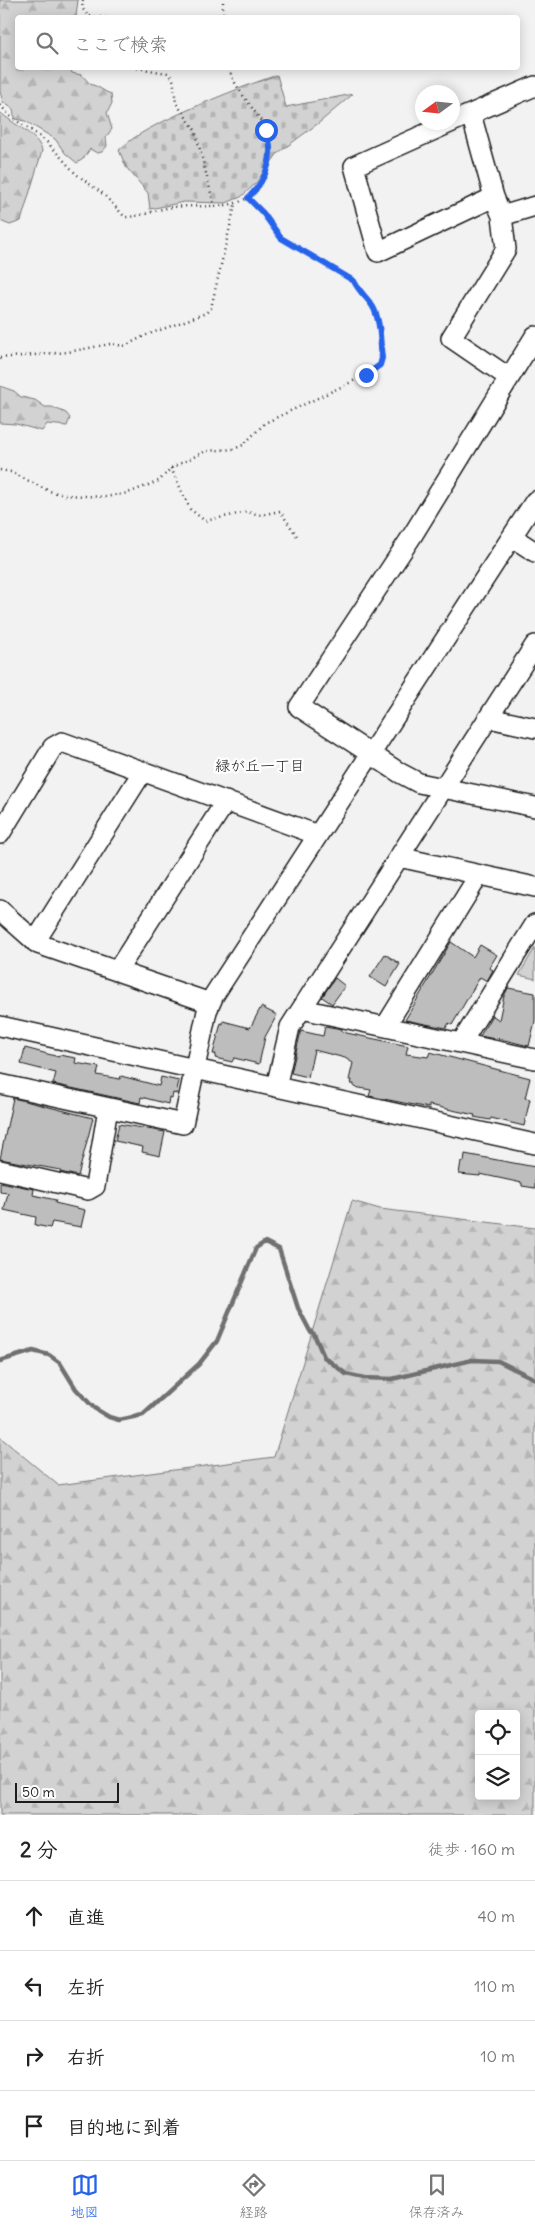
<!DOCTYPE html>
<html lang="ja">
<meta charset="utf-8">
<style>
:root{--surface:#fff;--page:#f2f2f2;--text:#222;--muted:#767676;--line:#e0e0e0;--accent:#2563eb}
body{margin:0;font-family:Delius,"Klee One",sans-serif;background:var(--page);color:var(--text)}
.controls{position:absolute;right:15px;bottom:15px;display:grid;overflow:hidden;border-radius:5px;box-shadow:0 2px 12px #0003}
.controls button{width:45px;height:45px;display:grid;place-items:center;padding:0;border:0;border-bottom:1px solid var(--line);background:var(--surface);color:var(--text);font:25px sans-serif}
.compass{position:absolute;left:415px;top:85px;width:45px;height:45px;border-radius:50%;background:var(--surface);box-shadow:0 2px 12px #0003;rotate:255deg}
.scale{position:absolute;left:15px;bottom:12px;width:104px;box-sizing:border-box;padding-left:5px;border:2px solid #1c1c1c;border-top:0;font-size:14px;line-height:18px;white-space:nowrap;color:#1c1c1c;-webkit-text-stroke:4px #fff;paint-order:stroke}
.stop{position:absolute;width:15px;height:15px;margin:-11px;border:4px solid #2563eb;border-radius:50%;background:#fff}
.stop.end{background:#2563eb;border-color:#fff;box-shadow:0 1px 5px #0008}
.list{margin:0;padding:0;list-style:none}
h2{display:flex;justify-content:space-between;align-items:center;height:65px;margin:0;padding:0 20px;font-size:21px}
h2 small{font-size:16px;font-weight:400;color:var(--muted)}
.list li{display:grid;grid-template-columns:32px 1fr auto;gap:15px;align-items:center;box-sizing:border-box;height:70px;padding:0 20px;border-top:1px solid var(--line)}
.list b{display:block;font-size:19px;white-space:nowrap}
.list em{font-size:16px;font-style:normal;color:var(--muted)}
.icon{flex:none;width:28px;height:28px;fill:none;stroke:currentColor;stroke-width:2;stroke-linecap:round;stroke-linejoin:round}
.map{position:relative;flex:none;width:535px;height:1815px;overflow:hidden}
.search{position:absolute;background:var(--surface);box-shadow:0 2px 12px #0003;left:15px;right:15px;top:15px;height:55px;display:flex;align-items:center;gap:12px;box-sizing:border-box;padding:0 18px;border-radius:5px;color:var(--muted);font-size:19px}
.sheet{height:345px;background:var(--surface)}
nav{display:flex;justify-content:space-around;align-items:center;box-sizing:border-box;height:70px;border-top:1px solid var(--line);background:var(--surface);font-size:14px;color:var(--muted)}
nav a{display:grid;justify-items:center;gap:2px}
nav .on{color:var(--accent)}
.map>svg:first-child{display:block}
.green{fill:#d2d2d2;stroke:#777}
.forest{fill:url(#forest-firs);stroke:#777;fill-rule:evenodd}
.cemetery{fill:url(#cemetery-stones);stroke:#777}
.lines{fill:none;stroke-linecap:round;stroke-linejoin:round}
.stream{stroke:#707070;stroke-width:4.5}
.building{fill:#bdbdbd;stroke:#1c1c1c}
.minor-casing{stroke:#1c1c1c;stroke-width:22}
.path{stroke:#1c1c1c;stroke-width:2.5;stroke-dasharray:1 4;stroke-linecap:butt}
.minor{stroke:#fff;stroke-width:19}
.route{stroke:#2563eb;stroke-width:6}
.labels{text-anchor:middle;stroke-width:4.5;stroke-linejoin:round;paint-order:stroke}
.neighbourhood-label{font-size:15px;fill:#1c1c1c;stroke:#fff}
</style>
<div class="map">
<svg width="535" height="1815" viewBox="0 0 535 1815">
<defs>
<pattern id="forest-firs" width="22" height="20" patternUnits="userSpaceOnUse" patternTransform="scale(1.25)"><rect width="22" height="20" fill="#d2d2d2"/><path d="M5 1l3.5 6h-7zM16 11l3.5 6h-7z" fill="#b4b4b4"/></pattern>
<pattern id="cemetery-stones" width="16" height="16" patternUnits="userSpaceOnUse" patternTransform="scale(1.25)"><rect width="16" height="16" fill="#d2d2d2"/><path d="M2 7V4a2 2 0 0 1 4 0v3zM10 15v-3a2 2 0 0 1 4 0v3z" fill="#b4b4b4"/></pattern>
</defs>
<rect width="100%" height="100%" fill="#f2f2f2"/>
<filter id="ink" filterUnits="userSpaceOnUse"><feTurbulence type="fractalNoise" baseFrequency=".02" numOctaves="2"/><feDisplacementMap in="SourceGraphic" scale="10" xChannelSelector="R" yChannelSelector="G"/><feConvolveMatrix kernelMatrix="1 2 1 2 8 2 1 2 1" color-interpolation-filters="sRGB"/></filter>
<g filter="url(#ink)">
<path class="green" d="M535,948V979L519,975Z"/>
<path class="forest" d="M0,0H78L76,17L18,18V68H70L72,73L82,75L90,84C99,86 104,92 111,94L112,103L107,113L112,129L106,137L107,146L102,152L97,153L90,149L83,159L77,163L65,153L55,139L25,121L16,119L14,115L13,109L3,102L0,92Z
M0,112C12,124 39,135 42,151L21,221L10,225L0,221Z
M0,386L14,391L21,397L35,400L45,407H52L66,413L70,418L67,426L47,424L42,431L16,424L0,423Z
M352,1201L380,1209L535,1228V1815H0V1437L58,1485L274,1457ZM479,1714H516V1796H479Z"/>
<path class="cemetery" d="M277,75L286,107L353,94L320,122L278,153L257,182L241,197L226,203L184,202L150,209L148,193L126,167L119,150C137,133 158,124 181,113C212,99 244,86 277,75Z"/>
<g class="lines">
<path class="stream" d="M0,1361L33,1351L49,1355L60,1363L76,1389L94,1408L109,1417L119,1420L143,1415L199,1364L217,1341L256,1248L265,1242L279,1249L298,1308L310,1331L314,1334L324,1357L346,1374L364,1378L392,1379L472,1360L498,1361L535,1379"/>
</g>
<path class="building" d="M451,942L473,957L480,945L497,955L489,968L493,970L487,981L480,977L452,1025L449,1023L446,1028L405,1020Z
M385,954L400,964L386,987L370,977Z
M335,978L345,986L332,1004L322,997Z
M508,988L535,993V1021L529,1046L496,1038L495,1039L480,1036L492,1015L499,1020L504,996Z
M261,1007L277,1015L265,1037L259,1064L234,1058L232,1062L215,1058L216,1054H213L221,1023L223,1024V1021L250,1028Z
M325,1026L342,1029V1032L408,1046L406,1054L428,1057L430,1052L530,1078L525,1098L530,1099L524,1126L491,1118L490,1120L474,1117L475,1115L429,1105V1108L369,1096L371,1090L354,1087V1084H351L352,1080H349L353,1063L345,1058L314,1050L308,1077L291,1073L301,1031L323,1036Z
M25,1048L59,1057V1055L76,1058L75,1063L99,1067L97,1075L120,1079L121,1076L159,1086L161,1077L179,1081L176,1094L173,1093L172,1098L169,1097L168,1104L141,1097L140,1103L53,1084L56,1073L21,1064Z
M13,1098L93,1118L78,1176L60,1172V1170L0,1159Z
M119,1124L165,1132L160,1156L142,1152L143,1147L115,1141Z
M465,1154L535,1167V1188L522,1186V1183L480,1174V1176L459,1174L461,1161L464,1162Z
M0,1182L34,1189L33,1195L56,1200L55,1203L85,1210L81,1227L52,1222L50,1228L35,1225L36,1217L4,1210L8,1193L0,1192Z"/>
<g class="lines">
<defs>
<path id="minor" d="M471,114L494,197
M452,122L354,166L378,252L494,197L502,216L535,206
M452,122L535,86
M502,216L506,249L451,338L508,377
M535,336L412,536L299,707L400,773L419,783L535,807
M512,537L535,552
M489,718L535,728
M0,834L53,747L62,742L318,835
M399,857L535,887
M0,910L38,944L210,1003
M35,942L143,771
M117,971L226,801
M302,1009L535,1059
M0,1026L535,1144
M385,1027L479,875
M461,1043L535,924
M0,1084L183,1124L207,1011L214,995L535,501
M276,1087L290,1027L535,645
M0,1170L88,1190L95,1186L108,1108"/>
</defs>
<use href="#minor" class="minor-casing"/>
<path class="path" d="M83,0L82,8L88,16L110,18
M223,18V0
M137,68L167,73L173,78L176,103L195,130L214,205
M0,105L11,117L35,133L48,143L76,174L103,194L125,217C141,217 157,209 173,207C211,203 252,217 267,170C270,158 272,149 268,137C260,111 236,94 229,68
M0,358L68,352L110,344L125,346L144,336L206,313L211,308L235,205
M171,468L190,509L205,521L247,512L261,515L280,511L299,539
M0,470L11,472L49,491L65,495L105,497L128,493L159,481L171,468L206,451L234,449L243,445L265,423L366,375L381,365L382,358C380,343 381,321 373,307C367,298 359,292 354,281L281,238L263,213L248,198"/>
<use href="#minor" class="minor"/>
</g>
</g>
<g class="lines" filter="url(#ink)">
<path class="route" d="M266,130C276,155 267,179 248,198L263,213L281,238L354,281C359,292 367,297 373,307C381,321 380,343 382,358L380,365L366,375"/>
</g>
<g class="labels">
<g class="neighbourhood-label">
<text x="260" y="771">緑が丘一丁目</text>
</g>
</g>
</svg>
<div class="controls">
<button><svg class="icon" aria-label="locate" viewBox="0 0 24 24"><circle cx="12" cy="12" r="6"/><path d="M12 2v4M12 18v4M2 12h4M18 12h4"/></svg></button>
<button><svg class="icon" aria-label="layers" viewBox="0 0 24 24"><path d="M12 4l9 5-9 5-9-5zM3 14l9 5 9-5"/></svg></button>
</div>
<svg class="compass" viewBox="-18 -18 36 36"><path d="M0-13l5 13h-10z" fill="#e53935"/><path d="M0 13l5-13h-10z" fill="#767676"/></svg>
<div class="scale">50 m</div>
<div class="stop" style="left:266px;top:130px"></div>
<div class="stop end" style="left:366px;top:375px"></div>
<div class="search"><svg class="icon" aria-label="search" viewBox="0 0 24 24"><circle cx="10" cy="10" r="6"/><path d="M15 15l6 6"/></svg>ここで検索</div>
</div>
<section class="sheet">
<h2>2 分<small>徒歩 · 160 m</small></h2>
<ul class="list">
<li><svg class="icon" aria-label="ahead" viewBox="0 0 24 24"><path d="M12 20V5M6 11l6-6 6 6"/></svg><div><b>直進</b></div><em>40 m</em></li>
<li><svg class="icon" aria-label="left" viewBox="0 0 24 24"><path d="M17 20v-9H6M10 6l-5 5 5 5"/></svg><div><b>左折</b></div><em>110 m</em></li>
<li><svg class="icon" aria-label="right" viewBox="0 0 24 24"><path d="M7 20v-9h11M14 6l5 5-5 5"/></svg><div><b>右折</b></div><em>10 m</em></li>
<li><svg class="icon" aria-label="arrive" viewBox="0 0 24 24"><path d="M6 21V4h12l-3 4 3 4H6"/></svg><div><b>目的地に到着</b></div></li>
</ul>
</section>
<nav>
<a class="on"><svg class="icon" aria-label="map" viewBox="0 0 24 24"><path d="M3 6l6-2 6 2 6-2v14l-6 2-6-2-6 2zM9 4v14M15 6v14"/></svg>地図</a>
<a><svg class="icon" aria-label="directions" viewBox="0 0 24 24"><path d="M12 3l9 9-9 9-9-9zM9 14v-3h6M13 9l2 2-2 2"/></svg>経路</a>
<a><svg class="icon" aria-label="saved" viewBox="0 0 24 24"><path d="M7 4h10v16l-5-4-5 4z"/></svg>保存済み</a>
</nav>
